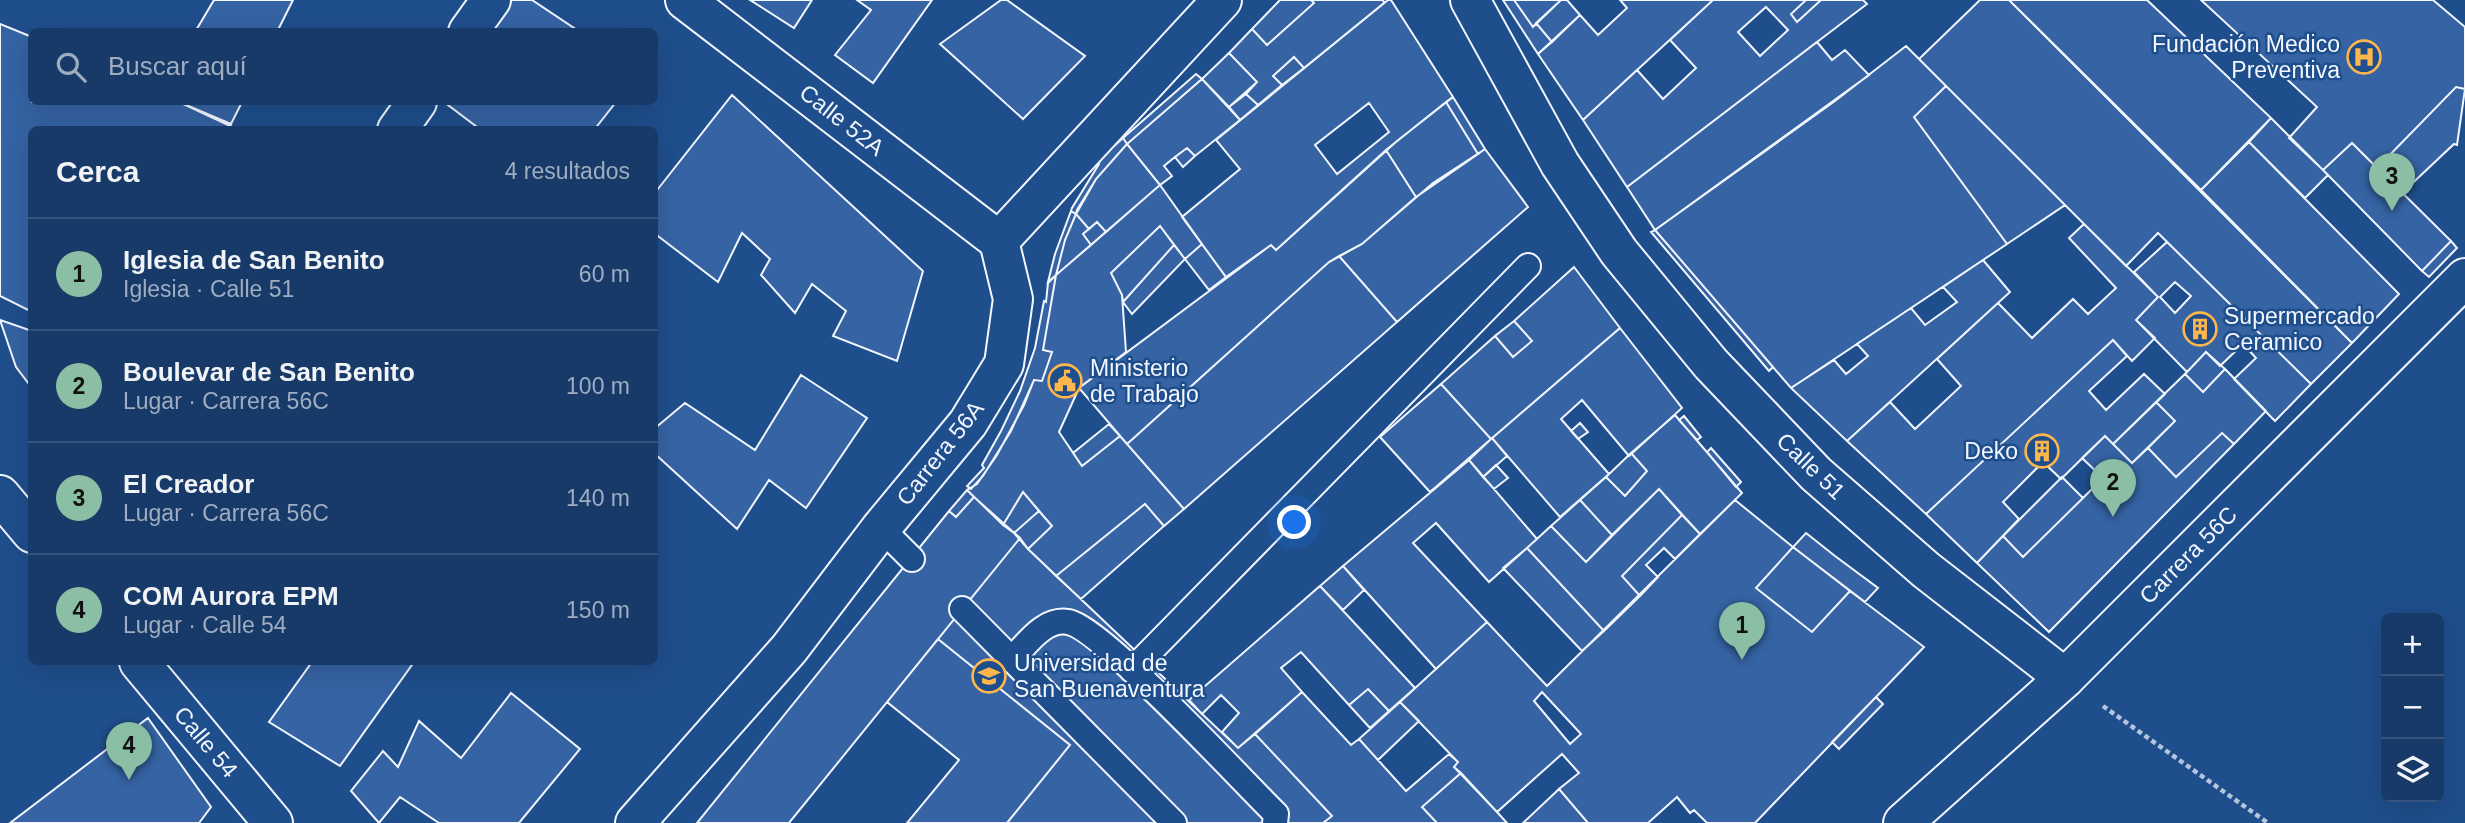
<!DOCTYPE html>
<html lang="es">
<meta charset="utf-8">
<style>
:root{--surface:#173a69;--page:#20416f;--text:#f1f3f6;--muted:#9eadc0;--line:#36547d;--accent:#8abfa5}
body{margin:0;font-family:Arial,sans-serif;background:var(--page);color:var(--text)}
.controls{position:absolute;right:21px;bottom:21px;display:grid;overflow:hidden;border-radius:10px;box-shadow:0 7px 28px #0002}
.controls button{width:63px;height:63px;display:grid;place-items:center;padding:0;border:0;border-bottom:2px solid var(--line);background:var(--surface);color:var(--text);font:35px sans-serif}
.you{position:absolute;left:1295px;top:523px;width:24px;height:24px;margin:-18px;border:5px solid #fff;border-radius:50%;background:#1a73e8;box-shadow:0 0 0 10px #1a73e833}
.badge{display:grid;place-items:center;width:46px;height:46px;border-radius:50%;background:var(--accent);color:#111;font-size:23px;font-weight:700}
.pin{position:absolute;translate:-50% -58px;filter:drop-shadow(0 2px 4px #0008)}
.pin::after{content:'';position:absolute;top:37px;width:24px;height:21px;background:inherit;clip-path:polygon(0 0,100% 0,50% 100%)}
.list{margin:0;padding:0;list-style:none}
h2{display:flex;justify-content:space-between;align-items:center;height:91px;margin:0;padding:0 28px;font-size:30px}
h2 small{font-size:23px;font-weight:400;color:var(--muted)}
.list li{display:grid;grid-template-columns:46px 1fr auto;gap:21px;align-items:center;box-sizing:border-box;height:112px;padding:0 28px;border-top:2px solid var(--line)}
.list b{display:block;font-size:26px;white-space:nowrap}
.list p{margin:0;font-size:23px;white-space:nowrap;color:var(--muted)}
.list em{font-size:23px;font-style:normal;color:var(--muted)}
.icon{flex:none;width:38px;height:38px;fill:none;stroke:currentColor;stroke-width:2;stroke-linecap:round;stroke-linejoin:round}
.map{position:relative;flex:none;width:2465px;height:823px;overflow:hidden}
.search{position:absolute;background:var(--surface);box-shadow:0 7px 28px #0002;left:28px;top:28px;width:630px;height:77px;display:flex;align-items:center;gap:18px;box-sizing:border-box;padding:0 24px;border-radius:10px;color:var(--muted);font-size:26px}
.panel{position:absolute;background:var(--surface);box-shadow:0 7px 28px #0002;left:28px;top:126px;width:630px;height:539px;border-radius:10px}
.map>svg:first-child{display:block}
.building{fill:#3563a3;stroke:#f2f6ff;stroke-width:2;fill-rule:evenodd}
.lines{fill:none;stroke-linecap:round;stroke-linejoin:round}
.lane-casing{stroke:#f2f6ff;stroke-width:28}
.street-casing{stroke:#f2f6ff;stroke-width:42}
.secondary-casing{stroke:#f2f6ff;stroke-width:42}
.path{stroke:#b3c4dc;stroke-width:4.5;stroke-dasharray:5 3.5;stroke-linecap:butt}
.lane{stroke:#1f4e8c;stroke-width:24}
.street{stroke:#1f4e8c;stroke-width:38}
.secondary{stroke:#1f4e8c;stroke-width:38}
.labels{text-anchor:middle;stroke-width:5;stroke-linejoin:round;paint-order:stroke}
.poi-label{font-size:23px;fill:#f2f6ff;stroke:#1f4e8c;text-anchor:start}
.street-label{font-size:23px;fill:#f2f6ff;stroke:#1f4e8c}
</style>
<div class="map">
<svg width="2465" height="823" viewBox="0 0 2465 823">
<rect width="100%" height="100%" fill="#1f4e8c"/>
<path class="building" d="M214,0H293L277,32H195Z
M512,0H532L580,32H490Z
M750,0H812L794,28Z
M857,0H932L873,83L835,55L871,10Z
M1001,0H1007L1085,56L1023,119L940,44Z
M1280,0H1311L1314,3L1267,45L1252,29Z
M1311,0H1383L1384,3L1304,68L1294,57L1273,76L1282,85L1258,105L1246,94L1257,82L1229,53L1252,29L1267,45L1314,3Z
M1388,0H1391L1453,97L1397,141L1276,250L1271,245L1226,277L1182,217L1240,169L1216,140ZM1369,103L1389,132L1337,174L1315,145Z
M1503,0H1514L1533,27L1536,23L1552,42L1538,54Z
M1514,0H1561L1533,27Z
M1561,0H1567L1580,15L1552,42L1536,23Z
M1620,0H1713L1583,120L1538,54L1580,15L1598,35L1627,8Z
M1713,0H1806L1791,14L1797,22L1821,0H1863L1867,4L1627,187L1583,120L1637,70L1663,99L1696,68L1670,40ZM1766,7L1788,30L1760,56L1738,32Z
M1806,0H1821L1797,22L1791,14Z
M1980,0H2009L2352,343L2311,384L2158,233L2126,266L1919,59Z
M2009,0H2147L2271,118L2201,190Z
M2201,0H2433L2465,27V89L2456,87L2377,168L2352,143L2323,170L2289,138L2317,107Z
M0,24L32,37V102H179L239,130H32V312L0,296Z
M1817,42L1832,60L1845,50L1869,75L1655,230L1627,187Z
M1906,46L1946,86L1914,117L2007,244L1791,388L1655,230L1835,101Z
M1229,53L1257,82L1229,107L1202,79Z
M1294,57L1304,68L1282,85L1273,76Z
M1196,74L1202,79L1127,144L1123,138Z
M1202,79L1240,120L1195,156L1187,148L1175,157L1164,166L1172,176L1160,185L1127,144Z
M1946,86L2065,205L2007,244L1914,117Z
M2456,87L2465,89L2457,145L2454,144L2402,193L2377,168Z
M1246,94L1258,105L1240,120L1229,107Z
M732,95L923,271L897,361L833,336L846,311L812,284L795,313L761,275L770,259L742,233L718,282L654,233V194Z
M1453,97L1485,149L1478,154L1446,102Z
M179,102H242L231,124Z
M444,102H616L594,130H481Z
M1446,102L1478,154L1416,197L1386,150Z
M2271,118L2328,175L2305,198L2249,142Z
M1123,138L1127,144L1096,179L1076,214L1071,211L1072,208L1099,164L1096,162Z
M2249,142L2399,294L2352,343L2201,190Z
M2352,143L2451,241L2422,271L2323,170Z
M1127,144L1160,185L1106,232L1097,222L1089,229L1076,214L1077,210L1096,179Z
M1187,148L1195,156L1183,167L1175,157Z
M1485,149L1528,207L1397,322L1339,256L1362,244L1433,183Z
M1386,150L1416,197L1362,244L1329,262L1127,444L1079,388L1271,245L1276,250Z
M1160,185L1202,244L1185,259L1160,226L1111,273L1122,295L1126,352L1079,388L1059,432L1082,466L1120,436L1184,509L1164,526L1145,504L1056,576L1028,549L1052,526L1023,492L1003,525L967,490L977,484L997,455L1024,405L1034,380L1042,381L1052,352L1043,350L1056,275Z
M1071,211L1076,214L1065,240L1056,275L1048,282L1055,254Z
M1076,214L1089,229L1083,234L1091,245L1056,275L1065,240Z
M1097,222L1106,232L1091,245L1083,234Z
M2084,224L2158,297L2136,320L2155,338L2132,361L2113,340L1926,514L1847,441L1890,402L1915,429L1961,386L1937,359L1998,303L2032,338L2073,299L2088,314L2116,288L2069,238Z
M1160,226L1174,245L1123,302L1122,295L1111,273Z
M1655,230L1773,367L1769,371L1651,232Z
M2451,241L2457,248L2429,277L2422,271Z
M2167,242L2311,384L2275,421L2234,379L2256,358L2243,344L2220,366L2206,352L2187,372L2136,320L2158,297L2134,272ZM2175,282L2191,296L2175,313L2160,297Z
M1202,244L1226,277L1209,290L1185,259Z
M1174,245L1185,259L1132,314L1123,302Z
M1339,256L1397,322L1184,509L1127,444L1329,262Z
M1983,260L2010,292L1847,441L1791,388L1834,360L1846,374L1868,356L1857,344L1911,308L1925,325L1957,302L1943,287Z
M1574,267L1620,328L1491,439L1441,384L1495,336L1513,357L1532,341L1514,321Z
M1056,275L1043,350L1052,352L1042,381L1034,380L1011,431L983,476L971,489L967,486L984,468L982,465L1001,431L1020,391L1035,348L1044,301L1046,302L1048,283Z
M0,320L32,331V388L16,367Z
M1514,321L1532,341L1513,357L1495,336Z
M1620,328L1682,408L1629,456L1582,400L1561,419L1609,474L1560,517L1492,438Z
M2113,340L2127,356L2089,391L2106,410L2144,374L2165,394L2113,444L2105,436L2061,479L2043,462L2003,502L2019,519L1977,563L1926,514Z
M2206,352L2225,369L2203,392L2185,374Z
M2225,369L2266,411L2234,444L2222,433L2176,477L2148,448L2175,421L2156,402L2185,374L2203,392Z
M801,375L867,418L806,508L769,480L737,529L654,453V429L685,403L755,450Z
M1441,384L1491,439L1430,492L1380,437Z
M2156,402L2175,421L2132,463L2113,444Z
M1675,415L1742,493L1700,534L1659,489L1612,535L1580,500L1606,477L1625,496L1647,471L1631,453Z
M1684,416L1701,437L1697,440L1679,420Z
M1580,423L1588,432L1578,439L1571,431Z
M1109,424L1120,436L1082,466L1073,453Z
M2222,433L2234,444L2049,632L1977,563L2003,536L2023,557L2083,498L2103,478L2082,458L2105,436L2132,463L2148,448L2176,477Z
M1492,438L1507,456L1483,477L1469,460Z
M1711,448L1741,482L1736,487L1707,452Z
M1631,453L1647,471L1625,496L1606,477Z
M1469,460L1537,539L1489,582L1436,523L1413,543L1487,622L1436,669L1343,566Z
M1496,465L1508,478L1494,489L1483,477Z
M2062,477L2083,498L2023,557L2003,536Z
M1659,489L1682,515L1622,576L1640,596L1604,631L1527,548L1551,526L1586,562Z
M967,490L974,497L956,517L949,511Z
M1023,492L1039,511L1014,533L1003,525Z
M974,497L1020,538L789,823H697L949,511L956,517Z
M1580,500L1612,535L1586,562L1551,526Z
M1735,500L1793,547L1756,588L1812,632L1850,591L1924,647L1755,823H1707L1694,810L1690,813L1677,797L1648,823H1588L1559,789L1579,773L1562,754L1497,812L1454,767L1458,762L1400,702L1487,622L1547,686ZM1542,692L1581,734L1570,744L1534,701Z
M1145,504L1164,526L1081,599L1056,576Z
M1039,511L1052,526L1028,549L1014,533Z
M1682,515L1700,534L1675,559L1664,548L1646,565L1658,577L1640,596L1622,576Z
M1806,533L1835,556L1878,588L1865,602L1793,547Z
M1020,538L1028,549L1238,748L1255,734L1332,816L1323,823H1007L1070,745L938,639Z
M1793,547L1850,591L1812,632L1756,588Z
M1527,548L1604,631L1582,651L1503,568Z
M1343,566L1364,590L1343,610L1320,586Z
M1320,586L1415,688L1389,711L1368,689L1349,705L1301,652L1281,668L1302,692L1238,748L1222,732L1239,713L1221,695L1202,714L1189,700Z
M938,639L1070,745L1007,823H907L959,760L887,702Z
M312,662H414L340,766L269,722Z
M1368,689L1389,711L1370,728L1349,705Z
M1302,692L1351,745L1359,739L1406,791L1449,754L1458,762L1454,767L1461,773L1422,807L1437,823H1323L1332,816L1255,734Z
M511,693L580,749L519,823H439L400,797L379,823L351,791L383,751L398,767L419,721L461,758Z
M1876,697L1883,704L1839,749L1832,742Z
M1400,702L1419,721L1378,760L1359,739Z
M148,718L211,807L199,823H10Z
M1461,773L1497,812L1507,823H1437L1422,807Z
M1559,789L1588,823H1523Z"/>
<g class="lines">
<defs>
<path id="lane" d="M881,528L912,559
M962,609L1174,823
M1012,659C1027,644 1044,618 1068,622C1100,626 1244,783 1276,814L1275,823
M1132,670L1528,266"/>
<path id="street" d="M685,0L999,241
M1470,0L1560,164L1619,252L1711,364L1816,474L1926,570L2065,678
M468,32L491,0
M397,130L417,102
M999,241L1222,0
M635,823L789,649L881,528L968,423L1004,364L1013,299L999,241"/>
<path id="secondary" d="M0,495L32,533
M139,662L273,823
M1903,823L2065,678L2465,278"/>
</defs>
<use href="#lane" class="lane-casing"/>
<use href="#street" class="street-casing"/>
<use href="#secondary" class="secondary-casing"/>
<path class="path" d="M2103,706L2268,823"/>
<use href="#lane" class="lane"/>
<use href="#street" class="street"/>
<use href="#secondary" class="secondary"/>
</g>
<defs>
<symbol id="hospital-ring" viewBox="-11 -11 22 22"><circle r="9.5" fill="#1f4e8c" stroke="#ffb74d" stroke-width="1.5"/><path d="M-5-5h3v3.5h4V-5h3V5h-3V1.5h-4V5h-3Z" fill="#ffb74d"/></symbol>
<symbol id="building-ring" viewBox="-11 -11 22 22"><circle r="9.5" fill="#1f4e8c" stroke="#ffb74d" stroke-width="1.5"/><path d="M-4-6H4V6H1V3H-1V6H-4ZM-2.5-4.3h1.7v1.8h-1.7ZM.8-4.3h1.7v1.8H.8ZM-2.5-1h1.7V.8h-1.7ZM.8-1h1.7V.8H.8Z" fill="#ffb74d"/></symbol>
<symbol id="civic-ring" viewBox="-11 -11 22 22"><circle r="9.5" fill="#1f4e8c" stroke="#ffb74d" stroke-width="1.5"/><path d="M-.6-6.5H3V-4.5H.6V-3L4-1V1h2V6H-6V1h2V-1L-.6-3ZM-1.2 2.5V6h2.4V2.5Z" fill="#ffb74d"/></symbol>
<symbol id="university-ring" viewBox="-11 -11 22 22"><circle r="9.5" fill="#1f4e8c" stroke="#ffb74d" stroke-width="1.5"/><path d="M0-5L7-2L0 1L-7-2ZM-4 1L0 2.5L4 1V4Q0 6-4 4Z" fill="#ffb74d"/></symbol>
</defs>
<g fill-rule="evenodd">
<use href="#hospital-ring" x="2345" y="38" width="38" height="38"/>
<use href="#building-ring" x="2181" y="310" width="38" height="38"/>
<use href="#civic-ring" x="1046" y="362" width="38" height="38"/>
<use href="#building-ring" x="2023" y="432" width="38" height="38"/>
<use href="#university-ring" x="970" y="657" width="38" height="38"/>
</g>
<g class="labels">
<g class="poi-label">
<text x="2340" y="52" text-anchor="end">Fundación Medico<tspan x="2340" dy="26">Preventiva</tspan></text>
<text x="2224" y="324">Supermercado<tspan x="2224" dy="26">Ceramico</tspan></text>
<text x="1090" y="376">Ministerio<tspan x="1090" dy="26">de Trabajo</tspan></text>
<text x="2018" y="459" text-anchor="end">Deko</text>
<text x="1014" y="671">Universidad de<tspan x="1014" dy="26">San Buenaventura</tspan></text>
</g>
<g class="street-label">
<text transform="translate(842 120) rotate(38)" y="8">Calle 52A</text>
<text transform="translate(940 453) rotate(-52)" y="8">Carrera 56A</text>
<text transform="translate(1811 466) rotate(44)" y="8">Calle 51</text>
<text transform="translate(2188 555) rotate(-45)" y="8">Carrera 56C</text>
<text transform="translate(206 742) rotate(50)" y="8">Calle 54</text>
</g>
</g>
</svg>
<div class="controls">
<button>+</button>
<button>−</button>
<button><svg class="icon" aria-label="layers" viewBox="0 0 24 24"><path d="M12 4l9 5-9 5-9-5zM3 14l9 5 9-5"/></svg></button>
</div>
<div class="you"></div>
<div class="pin badge" style="left:1742px;top:660px">1</div>
<div class="pin badge" style="left:2113px;top:517px">2</div>
<div class="pin badge" style="left:2392px;top:211px">3</div>
<div class="pin badge" style="left:129px;top:780px">4</div>
<div class="search"><svg class="icon" aria-label="search" viewBox="0 0 24 24"><circle cx="10" cy="10" r="6"/><path d="M15 15l6 6"/></svg>Buscar aquí</div>
<section class="panel">
<h2>Cerca<small>4 resultados</small></h2>
<ul class="list">
<li><span class="badge">1</span><div><b>Iglesia de San Benito</b><p>Iglesia · Calle 51</p></div><em>60 m</em></li>
<li><span class="badge">2</span><div><b>Boulevar de San Benito</b><p>Lugar · Carrera 56C</p></div><em>100 m</em></li>
<li><span class="badge">3</span><div><b>El Creador</b><p>Lugar · Carrera 56C</p></div><em>140 m</em></li>
<li><span class="badge">4</span><div><b>COM Aurora EPM</b><p>Lugar · Calle 54</p></div><em>150 m</em></li>
</ul>
</section>
</div>
